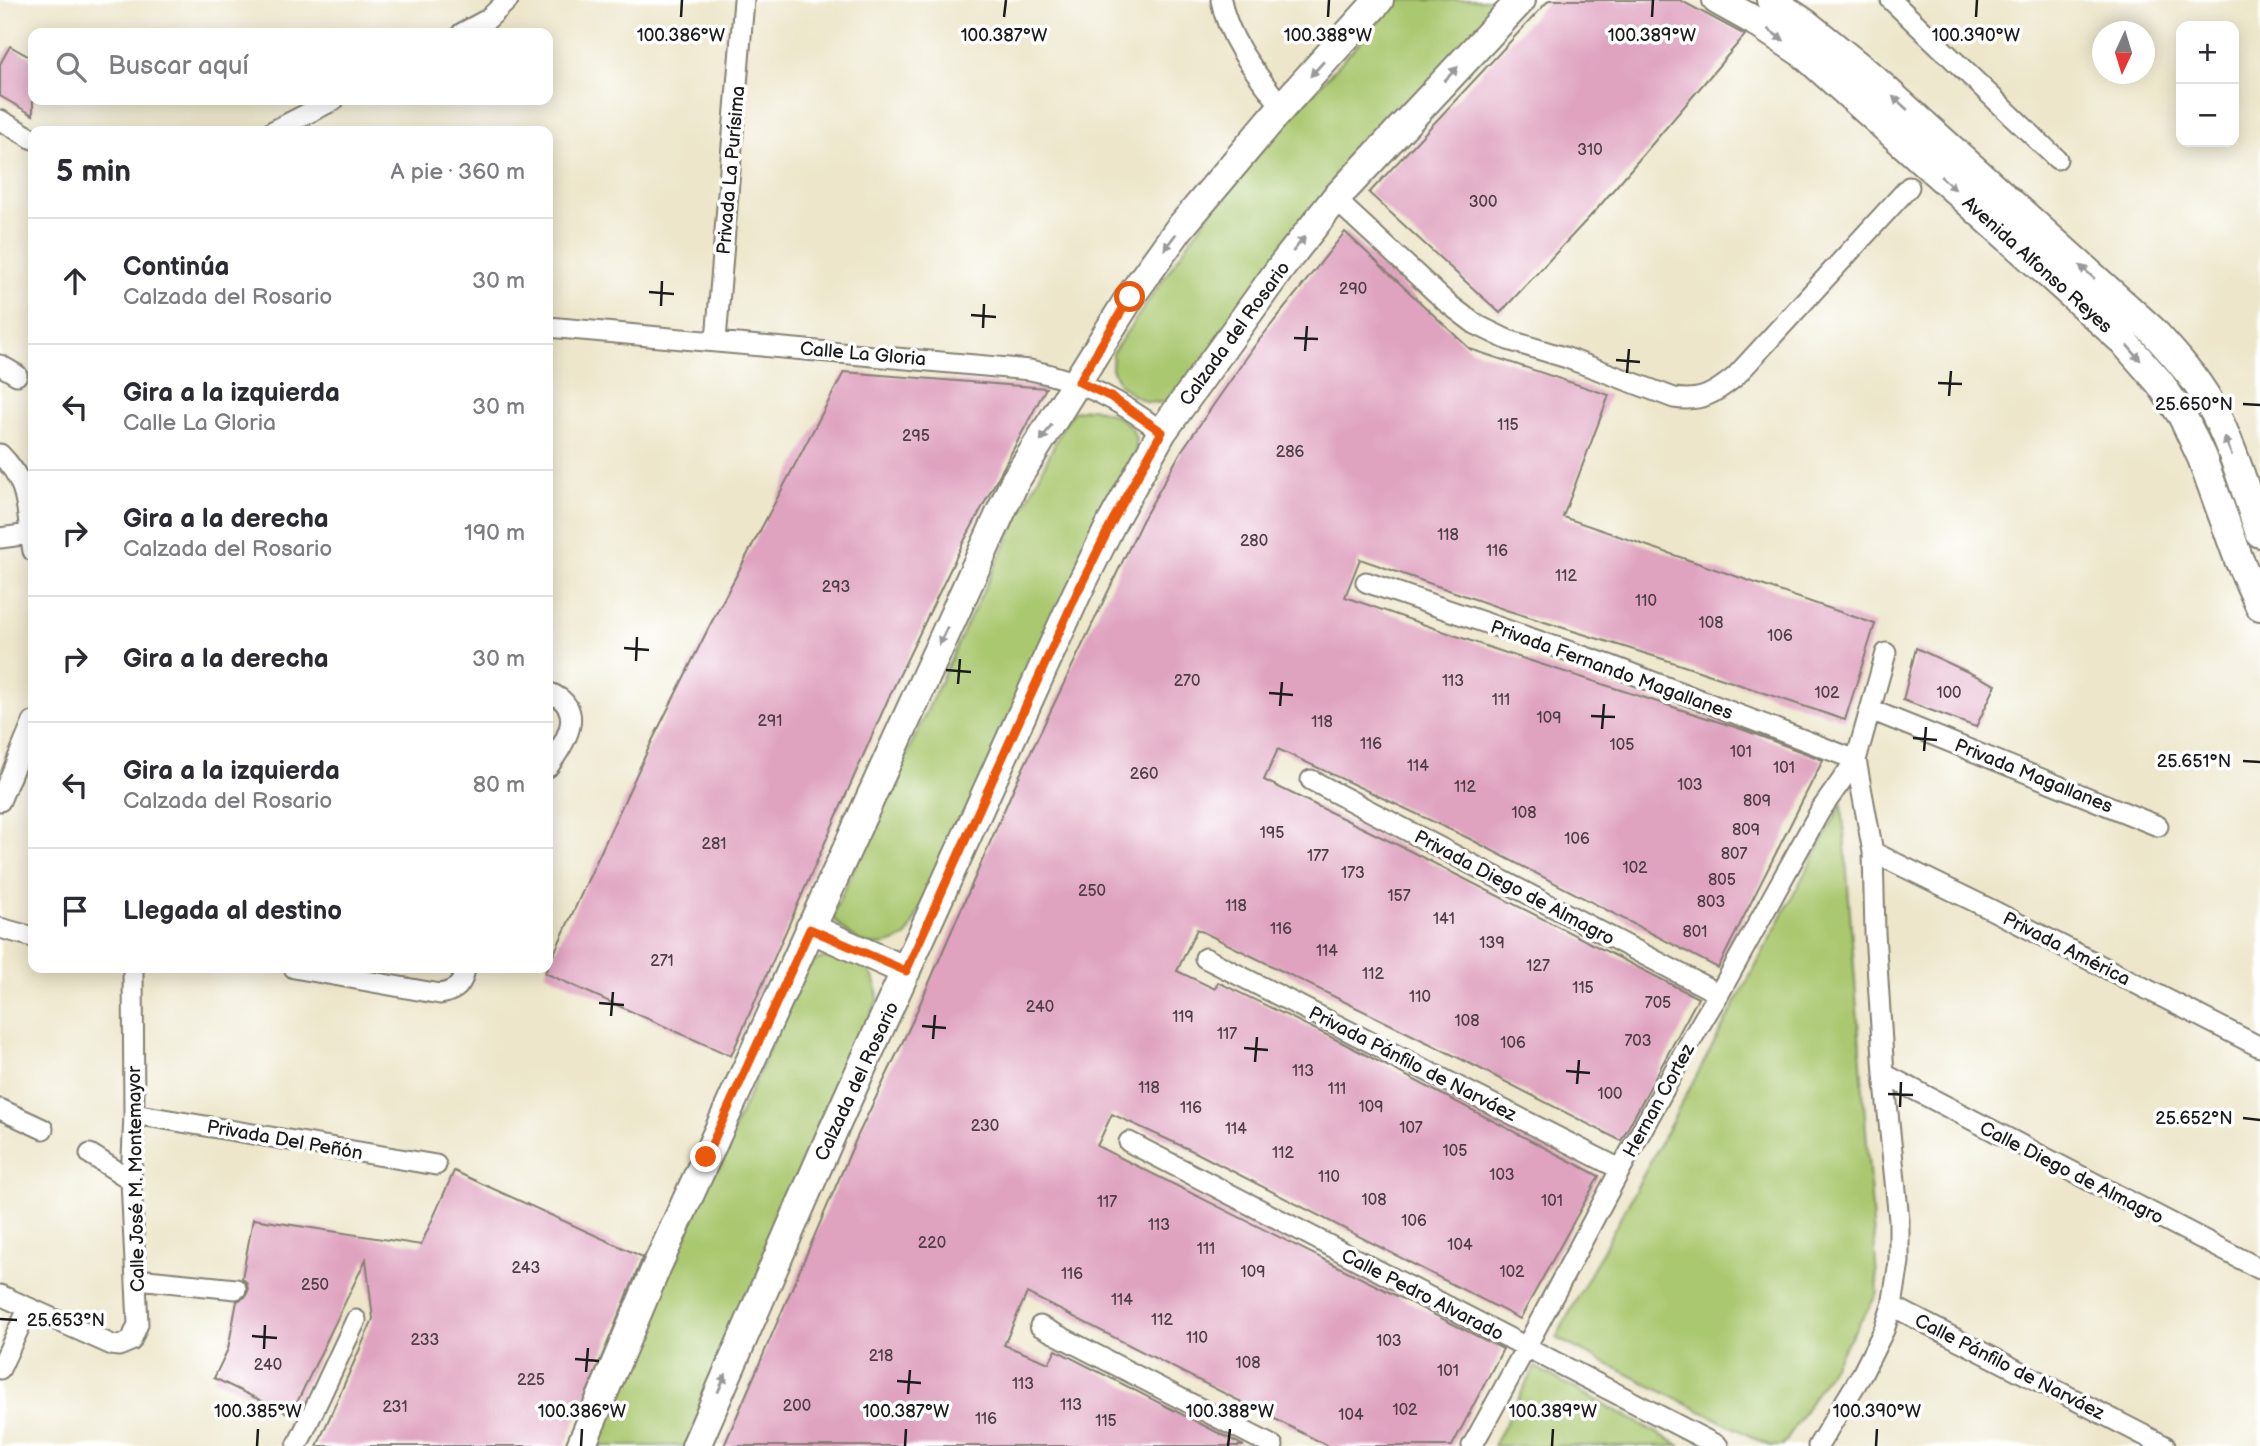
<!DOCTYPE html>
<html lang="es">
<meta charset="utf-8">
<style>
:root{--surface:#fff;--page:#f7f7f7;--text:#2b2b33;--muted:#7c7c81;--line:#e1e1e2}
body{margin:0;font-family:"Balsamiq Sans",sans-serif;background:var(--page);color:var(--text)}
.controls{position:absolute;right:21px;top:21px;display:grid;overflow:hidden;border-radius:14px;box-shadow:0 4px 18px #0003}
.controls button{width:63px;height:63px;display:grid;place-items:center;padding:0;border:0;border-bottom:2px solid var(--line);background:var(--surface);color:var(--text);font:35px sans-serif}
.compass{position:absolute;left:2092px;top:21px;width:63px;height:63px;border-radius:50%;background:var(--surface);box-shadow:0 4px 18px #0003;rotate:184deg}
.stop{position:absolute;width:21px;height:21px;margin:-16px;border:5px solid #ea580c;border-radius:50%;background:#fff}
.stop.end{background:#ea580c;border-color:#fff;box-shadow:0 2px 7px #0008}
.list{margin:0;padding:0;list-style:none}
h2{display:flex;justify-content:space-between;align-items:center;height:91px;margin:0;padding:0 28px;font-size:30px}
h2 small{font-size:23px;font-weight:400;color:var(--muted)}
.list li{display:grid;grid-template-columns:46px 1fr auto;gap:21px;align-items:center;box-sizing:border-box;height:126px;padding:0 28px;border-top:2px solid var(--line)}
.list b{display:block;font-size:26px;white-space:nowrap}
.list p{margin:0;font-size:23px;white-space:nowrap;color:var(--muted)}
.list em{font-size:23px;font-style:normal;color:var(--muted)}
.icon{flex:none;width:38px;height:38px;fill:none;stroke:currentColor;stroke-width:2;stroke-linecap:round;stroke-linejoin:round}
.map{position:relative;flex:none;width:2260px;height:1446px;overflow:hidden}
.search{position:absolute;background:var(--surface);box-shadow:0 4px 18px #0003;left:28px;top:28px;width:525px;height:77px;display:flex;align-items:center;gap:18px;box-sizing:border-box;padding:0 24px;border-radius:14px;color:var(--muted);font-size:26px}
.panel{position:absolute;background:var(--surface);box-shadow:0 4px 18px #0003;left:28px;top:126px;width:525px;height:847px;border-radius:14px}
.map>svg:first-child{display:block}
.green{fill:#aac870;stroke:#637246;stroke-width:2}
.building{fill:#dfa2bf}
.lines{fill:none;stroke-linecap:round;stroke-linejoin:round}
.street-casing{stroke:#848173;stroke-width:23}
.secondary-casing{stroke:#848173;stroke-width:32}
.street{stroke:#fff;stroke-width:19}
.secondary{stroke:#fff;stroke-width:28}
.oneway{fill:#999}
.route{stroke:#ea580c;stroke-width:9}
.ticks{fill:none;stroke:#1c1c1c;stroke-width:2.5}
.labels{text-anchor:middle;stroke-width:7;stroke-linejoin:round;paint-order:stroke}
.number-label{font-size:16px;fill:#4d3e45}
.street-label{font-size:19px;fill:#1c1c1c;stroke:#fff}
.ticks-label{font-size:18px;text-anchor:middle;fill:#1c1c1c;stroke:#fff;stroke-width:7;stroke-linejoin:round;paint-order:stroke}
</style>
<div class="map">
<svg width="2260" height="1446" viewBox="0 0 2260 1446">
<rect width="100%" height="100%" fill="#fff"/>
<filter id="ink" filterUnits="userSpaceOnUse"><feTurbulence type="fractalNoise" baseFrequency=".0143" numOctaves="2"/><feDisplacementMap in="SourceGraphic" scale="14" xChannelSelector="R" yChannelSelector="G"/><feConvolveMatrix kernelMatrix="1 2 1 2 8 2 1 2 1" color-interpolation-filters="sRGB"/></filter>
<filter id="wash" filterUnits="userSpaceOnUse"><feTurbulence type="fractalNoise" baseFrequency=".00686" numOctaves="4" result="noise"/><feDisplacementMap in="SourceGraphic" scale="28" xChannelSelector="R" yChannelSelector="G"/><feGaussianBlur stdDeviation="1.57" result="paint"/><feColorMatrix in="noise" values="0 0 0 0 0 0 0 0 0 0 0 0 0 0 0 0 0 1.4 0 .05"/><feComposite in="paint" operator="in"/></filter>
<g filter="url(#wash)">
<rect width="100%" height="100%" fill="#ede6ca"/>
<path class="green" d="M1398,0H1506L1177,398L1163,403L1147,402L1134,396L1119,384L1112,368L1113,352L1227,187Z
M1091,408C1110,412 1137,421 1136,445C1136,452 1132,461 1131,468L907,936C876,954 852,944 832,916L968,622L1065,423L1073,412Z
M1842,804L1878,1293L1783,1446H1770L1556,1338Z
M830,955C862,957 875,967 878,999L686,1446H594L654,1305L804,973L815,961Z
M1535,1367L1681,1446H1493Z"/>
<g id="blocks">
<path class="building" d="M1549,0H1680L1745,35L1597,209L1500,313L1369,193Z
M10,46L33,59V115L0,96V64Z
M1345,232L1470,349L1609,395L1563,517L1875,624L1845,720L1666,660L1506,610L1360,559L1345,597L1491,648L1741,729L1823,760L1718,968L1468,838L1278,749L1264,780L1410,851L1698,998L1621,1141L1473,1065L1197,929L1177,971L1215,989L1218,982L1341,1042L1599,1176L1520,1319L1195,1152L1112,1114L1097,1146L1503,1349L1452,1446H1328L1027,1293L1004,1345L1049,1363L1056,1350L1244,1446H724L857,1137L913,1020L1015,785L1142,521L1182,450L1256,344Z
M844,372L1046,388L962,545L889,697L731,1056L545,973L651,743L709,627Z
M1916,648L1996,685L1976,727L1903,700Z
M454,1171L643,1257L565,1446H317L373,1319L366,1259L291,1415L214,1378L228,1349L237,1301L245,1297L248,1291L247,1283L242,1278L253,1219L421,1245Z"/>
</g>
</g>
<g filter="url(#ink)">
<use href="#blocks" fill-opacity="0" stroke="#848173" stroke-width="2"/>
<g class="lines">
<defs>
<path id="street" d="M1221,0C1229,42 1257,74 1282,107
M1891,0L2057,159
M462,33L488,19L508,0
M0,120L33,139
M273,131L334,100
M1335,199L1446,302L1475,324L1508,340L1567,358L1674,398C1701,402 1714,394 1735,377L1909,187
M548,327L1030,370C1081,380 1121,401 1162,432
M716,340L744,0
M0,365L17,375
M0,454C32,486 25,511 33,551
M0,538L30,534
M1366,582L1612,666L1856,760L1820,811L1719,994C1693,1034 1671,1077 1648,1119C1588,1227 1533,1338 1472,1446
M548,692C589,708 565,743 548,767
M1871,710L2158,826
M1311,780L1719,994
M0,801L33,722
M1873,852L1992,910L2260,1047
M0,928L33,937
M1205,958L1620,1169
M294,968L440,994C456,991 463,985 465,968
M1884,1074L2260,1269
M0,1109L43,1129
M134,1114L436,1165
M1129,1142L1718,1446
M90,1154L131,1180
M137,1279L236,1289
M0,1295L112,1345L119,1346L131,1341L138,1324L131,1180L134,1114L133,968
M1892,1306L2165,1446
M1040,1326L1273,1446
M0,1369L28,1309
M297,1446L356,1320
M1818,1446L1862,1374L1884,1330L1892,1306L1899,1262V1220L1884,1074L1875,933L1873,852L1856,760L1886,653"/>
<path id="secondary" d="M1717,0L1753,20L1804,54L2122,340L2160,383L2183,417L2202,458L2239,560L2260,606
M1771,0L1806,24L1868,74L2152,330C2173,353 2194,376 2209,402C2232,443 2245,490 2260,533
M810,928L906,971
M581,1446L656,1268L1015,481L1130,297L1179,229L1282,107L1379,0
M696,1446L832,1133L1077,593L1112,522L1162,432L1282,266L1335,199L1521,0"/>
</defs>
<use href="#street" class="street-casing"/>
<use href="#secondary" class="secondary-casing"/>
<use href="#street" class="street"/>
<use href="#secondary" class="secondary"/>
</g>
<defs><path id="oneway-solid" d="M-6-.8H1V-3.2L6.5 0L1 3.2V.8H-6Z" transform="scale(1.75)"/></defs>
<g class="oneway">
<use href="#oneway-solid" transform="translate(1776 35) rotate(35)"/>
<use href="#oneway-solid" transform="translate(1317 69) rotate(132)"/>
<use href="#oneway-solid" transform="translate(1451 74) rotate(-46)"/>
<use href="#oneway-solid" transform="translate(1900 103) rotate(-138)"/>
<use href="#oneway-solid" transform="translate(1948 183) rotate(42)"/>
<use href="#oneway-solid" transform="translate(1170 242) rotate(126)"/>
<use href="#oneway-solid" transform="translate(1299 244) rotate(-51)"/>
<use href="#oneway-solid" transform="translate(2087 272) rotate(-138)"/>
<use href="#oneway-solid" transform="translate(2134 353) rotate(49)"/>
<use href="#oneway-solid" transform="translate(1046 433) rotate(123)"/>
<use href="#oneway-solid" transform="translate(2228 446) rotate(-112)"/>
<use href="#oneway-solid" transform="translate(943 636) rotate(115)"/>
<use href="#oneway-solid" transform="translate(722 1383) rotate(-66)"/>
</g>
</g>
<g class="lines" filter="url(#ink)">
<path class="route" d="M706,1157L810,929L906,971L1077,593L1112,522L1162,432L1111,397L1079,382L1130,297"/>
</g>
<path class="ticks" d="M681,17L682,0M1004,17L1006,0M1328,17L1329,0M1652,17L1653,0M1976,17L1977,0M649,292L674,294M661,306L662,281M971,315L996,317M983,328L984,304M1294,338L1318,339M1305,351L1307,326M1616,360L1640,362M1627,373L1629,349M1938,383L1962,384M1949,396L1951,371M2243,404L2260,405M624,648L649,650M636,661L637,637M946,670L971,672M958,684L960,659M1269,693L1293,695M1280,706L1282,682M1591,716L1615,717M1602,729L1604,704M1913,738L1937,740M1924,751L1926,727M2243,761L2260,762M599,1003L624,1005M611,1016L613,992M922,1026L946,1028M933,1039L935,1015M1244,1048L1268,1050M1255,1062L1257,1037M1566,1071L1590,1073M1577,1084L1579,1060M1888,1094L1913,1095M1900,1107L1901,1082M2243,1118L2260,1120M0,1319L17,1320M252,1336L277,1338M264,1349L265,1325M575,1359L599,1361M586,1372L588,1348M897,1381L921,1383M908,1394L910,1370M257,1446L258,1429M581,1446L582,1429M905,1446L906,1429M1228,1446L1230,1429M1552,1446L1553,1429M1876,1446L1877,1429"/>
<g class="labels">
<g class="number-label">
<text x="1590" y="155">310</text>
<text x="1483" y="207">300</text>
<text x="1353" y="294">290</text>
<text x="1508" y="430">115</text>
<text x="916" y="441">295</text>
<text x="1290" y="457">286</text>
<text x="1448" y="540">118</text>
<text x="1254" y="546">280</text>
<text x="1497" y="556">116</text>
<text x="1566" y="581">112</text>
<text x="836" y="592">293</text>
<text x="1646" y="606">110</text>
<text x="1711" y="628">108</text>
<text x="1780" y="641">106</text>
<text x="1187" y="686">270</text>
<text x="1453" y="686">113</text>
<text x="1827" y="698">102</text>
<text x="1949" y="698">100</text>
<text x="1501" y="705">111</text>
<text x="1549" y="723">109</text>
<text x="770" y="726">291</text>
<text x="1322" y="727">118</text>
<text x="1371" y="749">116</text>
<text x="1622" y="750">105</text>
<text x="1741" y="757">101</text>
<text x="1418" y="771">114</text>
<text x="1784" y="773">101</text>
<text x="1144" y="779">260</text>
<text x="1690" y="790">103</text>
<text x="1465" y="792">112</text>
<text x="1757" y="806">809</text>
<text x="1524" y="818">108</text>
<text x="1746" y="835">809</text>
<text x="1272" y="838">195</text>
<text x="1577" y="844">106</text>
<text x="714" y="849">281</text>
<text x="1734" y="859">807</text>
<text x="1318" y="861">177</text>
<text x="1635" y="873">102</text>
<text x="1353" y="878">173</text>
<text x="1722" y="885">805</text>
<text x="1092" y="896">250</text>
<text x="1399" y="901">157</text>
<text x="1711" y="907">803</text>
<text x="1236" y="911">118</text>
<text x="1444" y="924">141</text>
<text x="1281" y="934">116</text>
<text x="1695" y="937">801</text>
<text x="1492" y="948">139</text>
<text x="1327" y="956">114</text>
<text x="662" y="966">271</text>
<text x="1538" y="971">127</text>
<text x="1373" y="979">112</text>
<text x="1583" y="993">115</text>
<text x="1420" y="1002">110</text>
<text x="1658" y="1008">705</text>
<text x="1040" y="1012">240</text>
<text x="1183" y="1022">119</text>
<text x="1467" y="1026">108</text>
<text x="1227" y="1039">117</text>
<text x="1638" y="1046">703</text>
<text x="1513" y="1048">106</text>
<text x="1303" y="1076">113</text>
<text x="1149" y="1093">118</text>
<text x="1337" y="1094">111</text>
<text x="1610" y="1099">100</text>
<text x="1371" y="1112">109</text>
<text x="1191" y="1113">116</text>
<text x="985" y="1131">230</text>
<text x="1411" y="1133">107</text>
<text x="1236" y="1134">114</text>
<text x="1455" y="1156">105</text>
<text x="1283" y="1158">112</text>
<text x="1502" y="1180">103</text>
<text x="1329" y="1182">110</text>
<text x="1374" y="1205">108</text>
<text x="1552" y="1206">101</text>
<text x="1107" y="1207">117</text>
<text x="1414" y="1226">106</text>
<text x="1159" y="1230">113</text>
<text x="932" y="1248">220</text>
<text x="1460" y="1250">104</text>
<text x="1206" y="1254">111</text>
<text x="526" y="1273">243</text>
<text x="1253" y="1277">109</text>
<text x="1512" y="1277">102</text>
<text x="1072" y="1279">116</text>
<text x="315" y="1290">250</text>
<text x="1122" y="1305">114</text>
<text x="1162" y="1325">112</text>
<text x="1197" y="1343">110</text>
<text x="425" y="1345">233</text>
<text x="1389" y="1346">103</text>
<text x="881" y="1361">218</text>
<text x="1248" y="1368">108</text>
<text x="268" y="1370">240</text>
<text x="1448" y="1376">101</text>
<text x="531" y="1385">225</text>
<text x="1023" y="1389">113</text>
<text x="1071" y="1410">113</text>
<text x="797" y="1411">200</text>
<text x="395" y="1412">231</text>
<text x="1405" y="1415">102</text>
<text x="1351" y="1420">104</text>
<text x="986" y="1424">116</text>
<text x="1106" y="1426">115</text>
</g>
<g class="street-label">
<text transform="translate(730 170) rotate(-85)" y="7">Privada La Purísima</text>
<text transform="translate(2038 264) rotate(42)" y="7">Avenida Alfonso Reyes</text>
<text transform="translate(1234 333) rotate(-54)" y="7">Calzada del Rosario</text>
<text transform="translate(863 353) rotate(5)" y="7">Calle La Gloria</text>
<text transform="translate(1612 669) rotate(20)" y="7">Privada Fernando Magallanes</text>
<text transform="translate(2034 775) rotate(22)" y="7">Privada Magallanes</text>
<text transform="translate(1515 887) rotate(28)" y="7">Privada Diego de Almagro</text>
<text transform="translate(2067 948) rotate(27)" y="7">Privada América</text>
<text transform="translate(1413 1063) rotate(27)" y="7">Privada Pánfilo de Narváez</text>
<text transform="translate(856 1081) rotate(-65)" y="7">Calzada del Rosario</text>
<text transform="translate(1658 1100) rotate(-61)" y="7">Hernan Cortez</text>
<text transform="translate(285 1139) rotate(10)" y="7">Privada Del Peñón</text>
<text transform="translate(2072 1172) rotate(27)" y="7">Calle Diego de Almagro</text>
<text transform="translate(135 1179) rotate(-91)" y="7">Calle José M. Montemayor</text>
<text transform="translate(1423 1294) rotate(27)" y="7">Calle Pedro Alvarado</text>
<text transform="translate(2010 1366) rotate(27)" y="7">Calle Pánfilo de Narváez</text>
</g>
</g>
<g class="ticks-label">
<text x="681" y="41">100.386°W</text>
<text x="1004" y="41">100.387°W</text>
<text x="1328" y="41">100.388°W</text>
<text x="1652" y="41">100.389°W</text>
<text x="1976" y="41">100.390°W</text>
<text x="2194" y="410">25.650°N</text>
<text x="2194" y="767">25.651°N</text>
<text x="2194" y="1124">25.652°N</text>
<text x="66" y="1326">25.653°N</text>
<text x="258" y="1417">100.385°W</text>
<text x="582" y="1417">100.386°W</text>
<text x="906" y="1417">100.387°W</text>
<text x="1230" y="1417">100.388°W</text>
<text x="1553" y="1417">100.389°W</text>
<text x="1877" y="1417">100.390°W</text>
</g>
</svg>
<div class="controls">
<button>+</button>
<button>−</button>
</div>
<svg class="compass" viewBox="-18 -18 36 36"><path d="M0-13l5 13h-10z" fill="#e53935"/><path d="M0 13l5-13h-10z" fill="#7c7c81"/></svg>
<div class="stop" style="left:1130px;top:297px"></div>
<div class="stop end" style="left:706px;top:1157px"></div>
<div class="search"><svg class="icon" aria-label="search" viewBox="0 0 24 24"><circle cx="10" cy="10" r="6"/><path d="M15 15l6 6"/></svg>Buscar aquí</div>
<section class="panel">
<h2>5 min<small>A pie · 360 m</small></h2>
<ul class="list">
<li><svg class="icon" aria-label="ahead" viewBox="0 0 24 24"><path d="M12 20V5M6 11l6-6 6 6"/></svg><div><b>Continúa</b><p>Calzada del Rosario</p></div><em>30 m</em></li>
<li><svg class="icon" aria-label="left" viewBox="0 0 24 24"><path d="M17 20v-9H6M10 6l-5 5 5 5"/></svg><div><b>Gira a la izquierda</b><p>Calle La Gloria</p></div><em>30 m</em></li>
<li><svg class="icon" aria-label="right" viewBox="0 0 24 24"><path d="M7 20v-9h11M14 6l5 5-5 5"/></svg><div><b>Gira a la derecha</b><p>Calzada del Rosario</p></div><em>190 m</em></li>
<li><svg class="icon" aria-label="right" viewBox="0 0 24 24"><path d="M7 20v-9h11M14 6l5 5-5 5"/></svg><div><b>Gira a la derecha</b></div><em>30 m</em></li>
<li><svg class="icon" aria-label="left" viewBox="0 0 24 24"><path d="M17 20v-9H6M10 6l-5 5 5 5"/></svg><div><b>Gira a la izquierda</b><p>Calzada del Rosario</p></div><em>80 m</em></li>
<li><svg class="icon" aria-label="arrive" viewBox="0 0 24 24"><path d="M6 21V4h12l-3 4 3 4H6"/></svg><div><b>Llegada al destino</b></div></li>
</ul>
</section>
</div>
